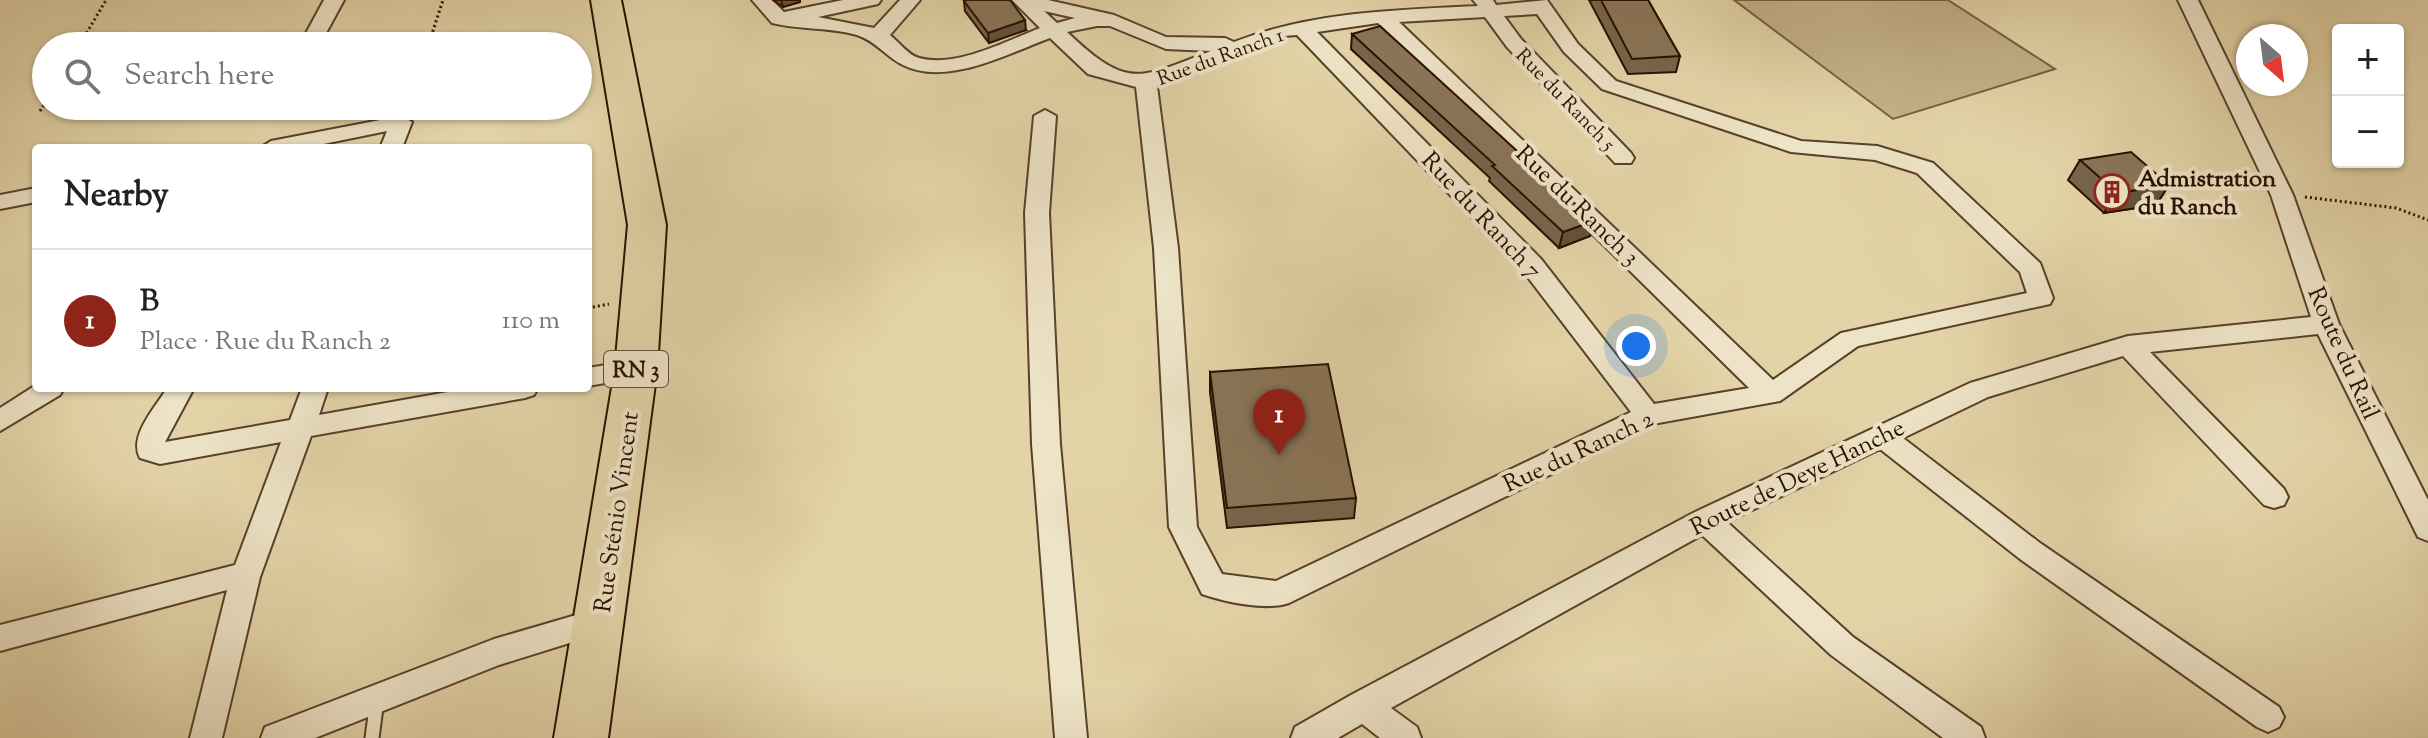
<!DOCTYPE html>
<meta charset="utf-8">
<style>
:root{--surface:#fff;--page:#f2f2f2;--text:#222;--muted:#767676;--line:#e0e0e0;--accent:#8f2418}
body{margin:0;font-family:"Sorts Mill Goudy",serif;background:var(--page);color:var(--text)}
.controls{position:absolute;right:24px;top:24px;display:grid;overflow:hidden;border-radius:8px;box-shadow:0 2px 6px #0004}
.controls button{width:72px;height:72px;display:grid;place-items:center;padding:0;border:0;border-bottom:2px solid var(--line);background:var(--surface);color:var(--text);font:40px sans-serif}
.compass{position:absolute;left:2236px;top:24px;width:72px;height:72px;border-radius:50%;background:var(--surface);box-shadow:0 2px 6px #0004;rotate:152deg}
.you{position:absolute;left:1636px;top:346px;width:28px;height:28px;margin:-20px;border:6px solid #fff;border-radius:50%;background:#1a73e8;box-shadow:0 0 0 12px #1a73e833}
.badge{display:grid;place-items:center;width:52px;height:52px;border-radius:50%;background:var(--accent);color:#fff;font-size:26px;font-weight:700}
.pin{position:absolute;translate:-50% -66px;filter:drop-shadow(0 2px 4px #0008)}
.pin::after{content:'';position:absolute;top:42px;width:28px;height:24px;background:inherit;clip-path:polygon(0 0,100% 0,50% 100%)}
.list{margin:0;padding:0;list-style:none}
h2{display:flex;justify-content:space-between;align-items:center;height:104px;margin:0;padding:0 32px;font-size:34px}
h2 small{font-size:26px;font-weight:400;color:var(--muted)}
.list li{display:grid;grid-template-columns:52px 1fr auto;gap:24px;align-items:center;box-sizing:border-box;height:144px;padding:0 32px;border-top:2px solid var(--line)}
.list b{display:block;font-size:30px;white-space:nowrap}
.list p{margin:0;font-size:26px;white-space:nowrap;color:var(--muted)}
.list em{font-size:26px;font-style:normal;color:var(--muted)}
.icon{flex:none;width:44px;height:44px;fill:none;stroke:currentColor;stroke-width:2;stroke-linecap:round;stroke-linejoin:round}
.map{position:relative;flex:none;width:2428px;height:738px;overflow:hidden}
.search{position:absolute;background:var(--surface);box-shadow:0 2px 6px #0004;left:32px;top:32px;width:560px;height:88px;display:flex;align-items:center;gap:20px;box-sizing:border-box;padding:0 28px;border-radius:44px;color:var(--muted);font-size:30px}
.panel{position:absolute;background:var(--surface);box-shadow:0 2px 6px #0004;left:32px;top:144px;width:560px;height:248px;border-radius:8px}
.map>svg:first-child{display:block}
.green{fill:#c4b28b;stroke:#776046;stroke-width:2}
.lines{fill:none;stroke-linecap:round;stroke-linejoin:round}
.service-casing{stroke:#58402a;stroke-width:17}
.minor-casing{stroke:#58402a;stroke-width:4}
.primary-casing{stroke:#2a0e00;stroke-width:4}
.path{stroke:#2a0e00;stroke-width:3;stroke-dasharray:2 3;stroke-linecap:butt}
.service{stroke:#ede3c6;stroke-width:13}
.minor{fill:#ede3c6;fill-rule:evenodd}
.primary{fill:#e3d4a8;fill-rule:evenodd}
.wall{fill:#77654b;stroke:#2a0e00;stroke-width:2}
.shaded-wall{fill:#61523d;stroke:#2a0e00;stroke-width:2}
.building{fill:#8a7557;stroke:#2a0e00;stroke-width:2}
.labels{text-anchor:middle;stroke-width:8;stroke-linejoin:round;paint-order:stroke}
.far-street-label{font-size:20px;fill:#2a0e00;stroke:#ede3c6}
.shield{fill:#ede3c6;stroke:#644e3b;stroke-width:2}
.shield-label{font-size:22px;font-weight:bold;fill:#2a0e00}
.poi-label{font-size:24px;font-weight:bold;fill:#2a0e00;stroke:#ede3c6;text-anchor:start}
.street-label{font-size:24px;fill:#2a0e00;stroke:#ede3c6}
</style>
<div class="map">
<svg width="2428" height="738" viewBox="0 0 2428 738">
<rect width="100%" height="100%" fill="#e3d4a8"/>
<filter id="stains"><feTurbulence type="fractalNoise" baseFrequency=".0025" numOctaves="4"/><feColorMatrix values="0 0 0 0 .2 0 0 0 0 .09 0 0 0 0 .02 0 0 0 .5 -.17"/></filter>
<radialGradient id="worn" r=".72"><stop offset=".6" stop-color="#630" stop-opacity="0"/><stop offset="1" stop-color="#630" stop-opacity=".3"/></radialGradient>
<path class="green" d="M1734,0H1948L2055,69L1893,119Z"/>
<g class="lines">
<defs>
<path id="service" d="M372,738L377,700"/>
<path id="minor" d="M324,0H344L319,46H299Z
M752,0H772L784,12L843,0H881L878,4L818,17L874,28L900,0H920L890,35C899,42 908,55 919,58C957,68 1006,41 1040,28L1012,0H1048L1114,15L1166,37L1225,38L1234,42C1311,12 1395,10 1478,6L1473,0H1493L1496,5L1547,0L1578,44L1616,81L1801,141L1877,146L1933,163L2040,263L2053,298L2050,304L2041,306L1858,346L1780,401L1653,424L1289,603C1266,611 1225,602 1202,594L1169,527L1154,248L1136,87L1088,74L1050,38C1009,53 947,87 903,65C886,57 876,41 857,35C829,27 800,30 772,23ZM1044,11L1075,18L1057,23ZM1537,14L1564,52L1602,89L1791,152L1875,160L1917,173L2020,272L2027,293L1841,333L1773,380L1399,22L1485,17L1507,47L1615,163H1631L1634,158L1631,153L1521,39L1504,16ZM1378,23L1749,388L1654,404L1541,259L1317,32ZM1097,26H1110L1166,49L1211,51C1138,79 1128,90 1067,32ZM1297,35L1523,271L1631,412L1276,581L1222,574L1197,527L1178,248L1157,86L1284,36Z
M2178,0H2198L2293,195L2339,324L2428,500V541L2418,537L2318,334L2150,352L2284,489L2288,497L2284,505L2274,508L2264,505L2123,356L1988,397L1903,438L2040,543L2279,707L2284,717L2279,727L2268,732L2257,727L2020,559L1880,449L1727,522L1853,637L1981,727L1985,738H1943L1831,655L1702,535L1391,708L1417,727L1421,738H1380L1362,724L1338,738H1291L1295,727L1351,695L1695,512L1970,383L2128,336L2311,317L2271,195Z
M1045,110L1056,116L1049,213L1060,444L1087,738H1055L1032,444L1025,213L1034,116Z
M401,116L412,122L402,148H380L387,131L304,148H260L271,141Z
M36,188V202L0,209V195Z
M636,360L645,362L649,369L645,376L588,386V368Z
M36,385V388H64L60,395L0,431V408Z
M167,388H194L165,442L290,420L302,388H328L319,415L470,388H538L534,395L525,398L311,436L260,577L222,738H190L227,590L0,651V625L235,565L281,442L160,464L140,458C128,436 156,407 167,388Z
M600,608L611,612L615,621L611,630L499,665L315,738H261L265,727L494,639Z"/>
<path id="primary" d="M591,0H621L666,225L657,369L608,738H554L615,369L628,225Z"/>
</defs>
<use href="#service" class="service-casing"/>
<use href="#minor" class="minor-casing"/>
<use href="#primary" class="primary-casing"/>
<path class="path" d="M79,46L106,0
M428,46L443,0
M40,111L46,102
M2305,197L2396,208L2428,220
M588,308L609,304"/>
<use href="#service" class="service"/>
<use href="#minor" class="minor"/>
<use href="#primary" class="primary"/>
</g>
<path class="wall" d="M773,0H800V2L783,7Z
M1589,0H1648L1680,56L1676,72L1628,74Z
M964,1L1026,30L989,43L965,11Z
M1352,34L1594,221L1590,236L1559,248L1489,181L1490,178L1351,49Z
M2080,160L2169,185L2156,205L2104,213L2068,180Z
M1210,372L1356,498L1354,518L1227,528L1210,392Z"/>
<path class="shaded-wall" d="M781,0H800V2L783,7Z
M1025,20L1026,30L989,43L988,33Z
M2169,185L2156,205L2104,213L2117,193Z
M1594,221L1590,236L1559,248L1563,232Z"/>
<path class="building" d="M966,0H1010L1025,20L988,33L964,1Z
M1601,0H1648L1680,56L1632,59Z
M1380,26L1594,221L1563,232L1492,166L1495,165L1352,34Z
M2131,152L2169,185L2117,193L2080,160Z
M1328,364L1356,498L1227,508L1210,372Z"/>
<defs>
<symbol id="building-ring" viewBox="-11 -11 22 22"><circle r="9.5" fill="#ede3c6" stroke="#8f2418" stroke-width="1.5"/><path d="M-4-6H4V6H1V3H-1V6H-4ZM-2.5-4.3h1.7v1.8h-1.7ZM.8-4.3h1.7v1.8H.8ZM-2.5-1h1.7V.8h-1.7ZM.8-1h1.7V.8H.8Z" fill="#8f2418"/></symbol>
</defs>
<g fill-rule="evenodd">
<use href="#building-ring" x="2092" y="172" width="40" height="40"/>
</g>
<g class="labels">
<g class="far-street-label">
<text transform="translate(1220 56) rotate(-20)" y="7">Rue du Ranch 1</text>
<text transform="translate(1566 99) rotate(46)" y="7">Rue du Ranch 5</text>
</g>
<rect class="shield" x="604" y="351" width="64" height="36" rx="6"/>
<g class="shield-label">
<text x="636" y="377">RN 3</text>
</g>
<g class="poi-label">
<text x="2138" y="186">Admistration<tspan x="2138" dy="28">du Ranch</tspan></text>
</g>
<g class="street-label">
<text transform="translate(1578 205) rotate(44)" y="8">Rue du Ranch 3</text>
<text transform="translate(1482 215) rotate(47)" y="8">Rue du Ranch 7</text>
<text transform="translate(2344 353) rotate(66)" y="8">Route du Rail</text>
<text transform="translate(1578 451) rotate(-25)" y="8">Rue du Ranch 2</text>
<text transform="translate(1797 477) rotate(-26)" y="8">Route de Deye Hanche</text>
<text transform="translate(616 512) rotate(-82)" y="8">Rue Sténio Vincent</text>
</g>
</g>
<rect width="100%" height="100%" filter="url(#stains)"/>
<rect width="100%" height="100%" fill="url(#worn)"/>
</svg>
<div class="controls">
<button>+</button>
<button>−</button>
</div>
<svg class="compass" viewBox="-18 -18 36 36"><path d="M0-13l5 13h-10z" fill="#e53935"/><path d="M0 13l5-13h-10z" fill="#767676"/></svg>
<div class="you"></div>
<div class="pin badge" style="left:1279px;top:455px">1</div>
<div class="search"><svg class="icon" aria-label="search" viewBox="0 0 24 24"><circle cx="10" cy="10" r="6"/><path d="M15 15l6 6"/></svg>Search here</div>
<section class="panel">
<h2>Nearby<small></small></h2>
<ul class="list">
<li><span class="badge">1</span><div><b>B</b><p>Place · Rue du Ranch 2</p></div><em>110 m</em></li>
</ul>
</section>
</div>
